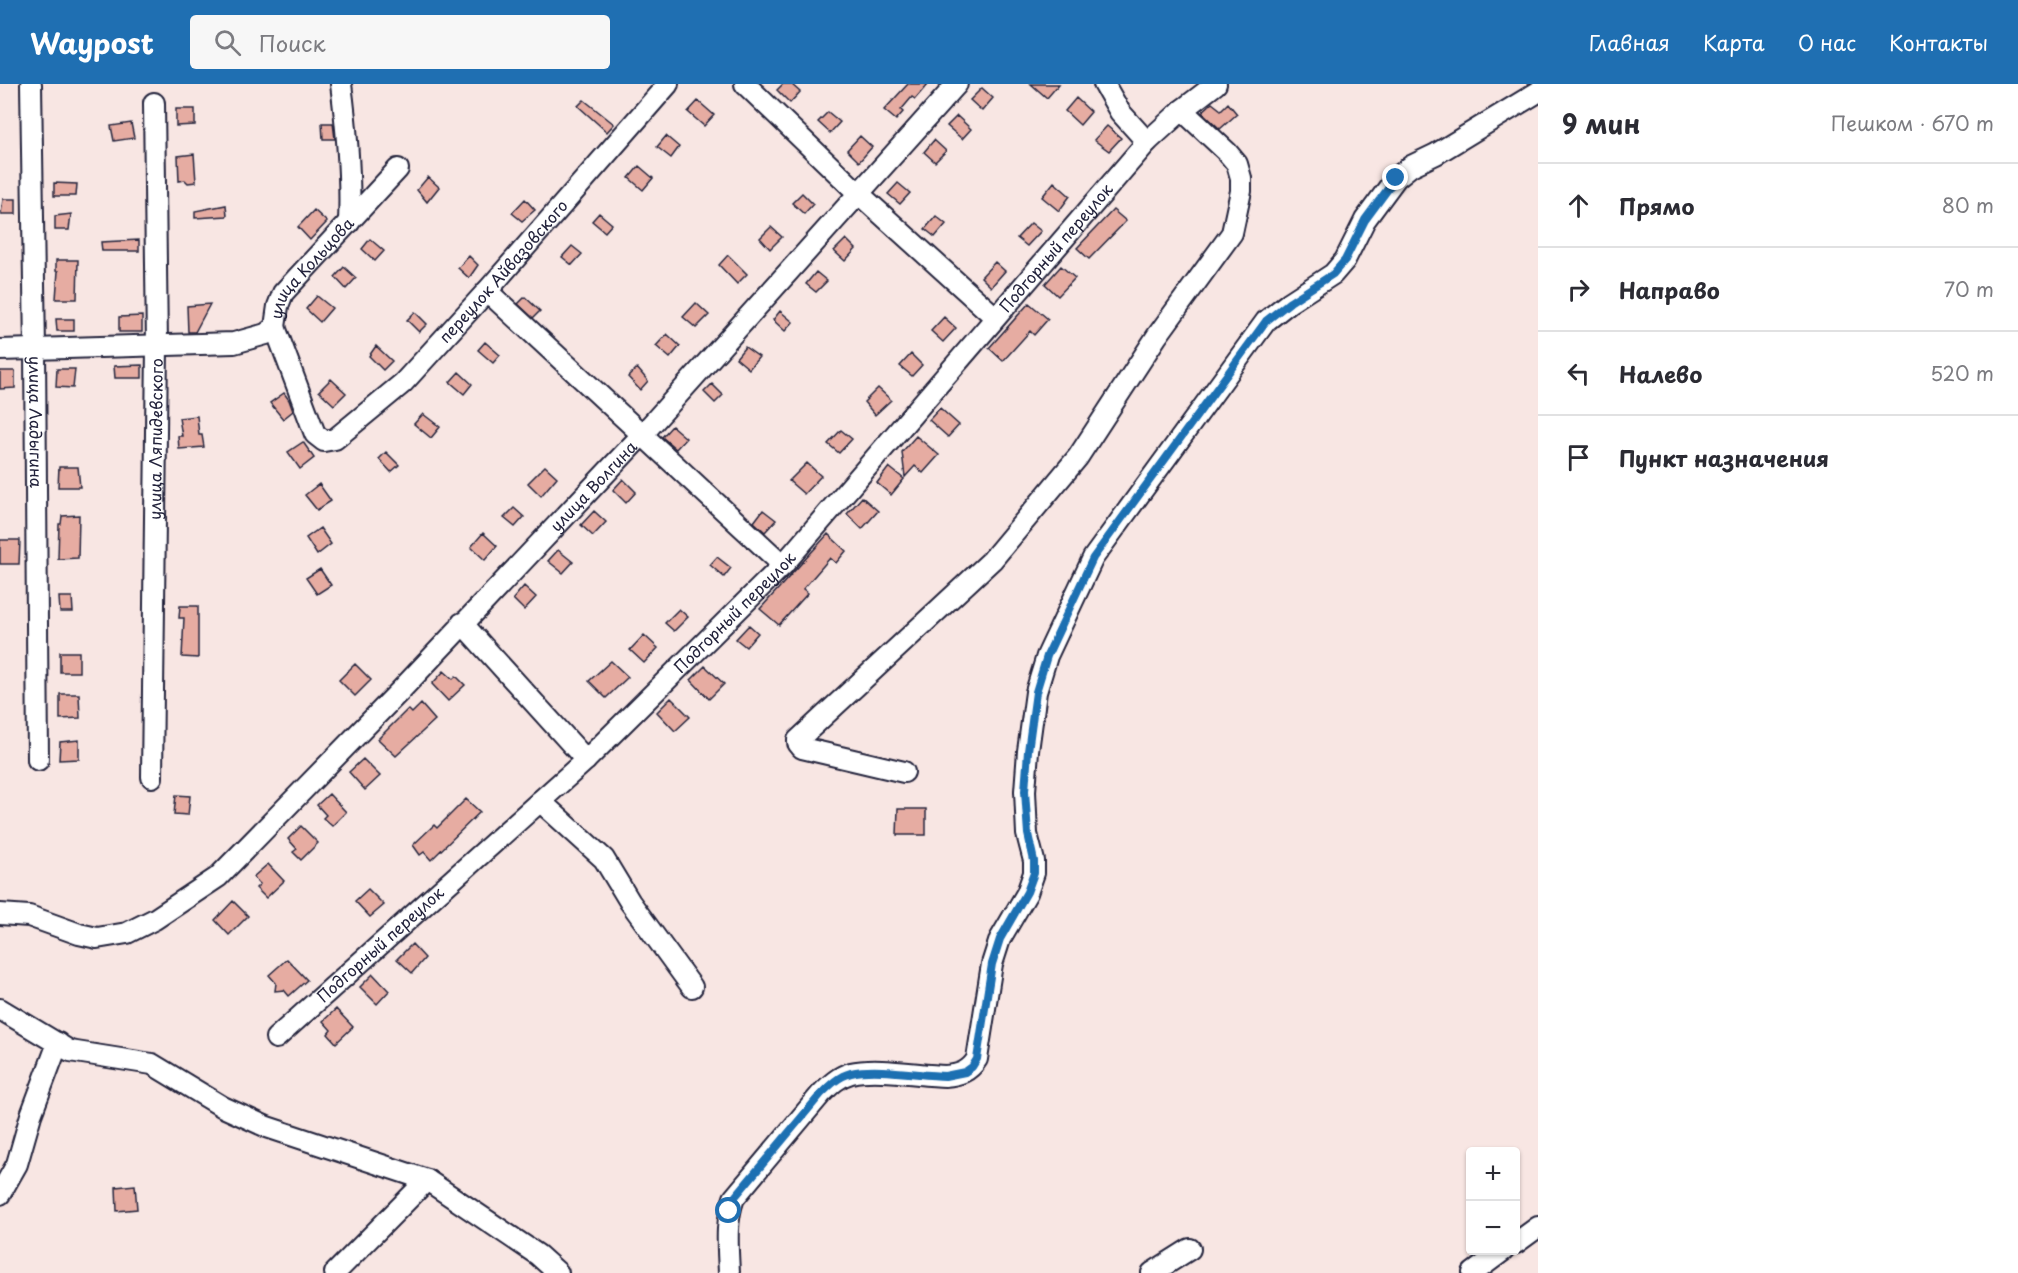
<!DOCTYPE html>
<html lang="ru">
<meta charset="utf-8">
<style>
:root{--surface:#fff;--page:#f7f7f7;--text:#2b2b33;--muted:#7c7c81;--line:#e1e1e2;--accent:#1f6fb2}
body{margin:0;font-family:"Playpen Sans",sans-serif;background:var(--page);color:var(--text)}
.controls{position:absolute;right:18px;bottom:18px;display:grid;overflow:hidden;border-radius:6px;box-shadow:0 2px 4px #0004}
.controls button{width:54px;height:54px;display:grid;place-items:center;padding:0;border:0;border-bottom:2px solid var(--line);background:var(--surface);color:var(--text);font:30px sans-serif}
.stop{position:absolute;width:18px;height:18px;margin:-14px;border:4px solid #1f6fb2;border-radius:50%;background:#fff}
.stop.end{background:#1f6fb2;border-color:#fff;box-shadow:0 2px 6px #0008}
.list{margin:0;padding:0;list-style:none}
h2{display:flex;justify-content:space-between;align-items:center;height:78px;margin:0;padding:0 24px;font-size:26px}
h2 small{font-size:20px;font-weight:400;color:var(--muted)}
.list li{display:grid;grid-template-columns:39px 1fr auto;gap:18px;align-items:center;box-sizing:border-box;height:84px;padding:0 24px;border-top:2px solid var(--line)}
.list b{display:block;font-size:22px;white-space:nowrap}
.list em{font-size:20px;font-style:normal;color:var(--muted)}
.icon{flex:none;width:33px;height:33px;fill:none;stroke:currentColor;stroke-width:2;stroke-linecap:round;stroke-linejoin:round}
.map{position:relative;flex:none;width:1538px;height:1189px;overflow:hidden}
header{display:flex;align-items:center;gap:36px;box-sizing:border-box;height:84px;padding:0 30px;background:var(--accent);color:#fff}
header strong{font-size:28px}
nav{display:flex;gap:33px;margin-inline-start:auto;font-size:21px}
.search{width:420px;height:54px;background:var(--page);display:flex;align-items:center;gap:15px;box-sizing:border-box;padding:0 21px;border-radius:6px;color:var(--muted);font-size:22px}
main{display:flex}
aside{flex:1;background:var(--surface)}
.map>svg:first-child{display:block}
.building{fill:#e6aca2;stroke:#22223b;stroke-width:1.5}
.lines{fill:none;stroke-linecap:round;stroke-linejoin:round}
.minor-casing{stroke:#22223b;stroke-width:24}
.minor{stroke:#fff;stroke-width:20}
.route{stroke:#1f6fb2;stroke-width:8}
.labels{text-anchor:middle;stroke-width:4.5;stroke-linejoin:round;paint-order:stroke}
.street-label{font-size:16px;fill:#22223b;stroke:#fff}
</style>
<header>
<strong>Waypost</strong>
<div class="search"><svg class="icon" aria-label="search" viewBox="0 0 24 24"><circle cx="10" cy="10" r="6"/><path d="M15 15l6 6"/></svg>Поиск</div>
<nav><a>Главная</a><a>Карта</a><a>О нас</a><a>Контакты</a></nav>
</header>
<main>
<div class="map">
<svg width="1538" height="1189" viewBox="0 0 1538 1189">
<rect width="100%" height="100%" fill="#f8e6e3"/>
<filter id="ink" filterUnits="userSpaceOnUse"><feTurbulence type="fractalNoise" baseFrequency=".0167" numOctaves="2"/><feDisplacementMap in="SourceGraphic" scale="12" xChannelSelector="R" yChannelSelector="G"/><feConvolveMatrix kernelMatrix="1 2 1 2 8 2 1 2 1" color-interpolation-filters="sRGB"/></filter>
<g filter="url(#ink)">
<path class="building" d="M783,0H791L800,8L790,19L777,6Z
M908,0H928L915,15L912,13L901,26L903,28L896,36L884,26Z
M1031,0H1059L1047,14Z
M982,4L993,14L982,27L970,16Z
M1076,14L1091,28L1080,41L1065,27Z
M584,16L614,40L607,48L578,22Z
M698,17L714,31L704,42L688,28Z
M1212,19L1221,26L1228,19L1237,30L1220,45L1202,28Z
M176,25H195V41L176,42Z
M828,28L840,38L830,49L818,38Z
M957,32L971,45L962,55L947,42Z
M131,39L134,54L114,57L111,42Z
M322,39H333L335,55H323Z
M1107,42L1121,54L1109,67L1094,56Z
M666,52L679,63L671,74L657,63Z
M860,52L872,63L859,78L847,66Z
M934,56L946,67L935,78L924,68Z
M194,70L196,98L188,99L185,96L179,97L178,72Z
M639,82L653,94L643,106L629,94Z
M428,93L439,103L427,118L417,106Z
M1054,98L1070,112L1059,127L1042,113Z
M54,99L77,100L76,112H54Z
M898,99L910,109L900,120L888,110Z
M802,109L813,120L804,130L792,119Z
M3,115H16V130H1Z
M525,115L535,126L522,137L512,129Z
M226,121L227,132L195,134V127Z
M314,126L327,138L310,156L298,143Z
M1113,126L1126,137L1089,175L1077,164Z
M599,129L612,140L605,148L592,137Z
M71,130L69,146H55V132Z
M936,132L946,140L935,153L925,145Z
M1031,139L1041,147L1027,162L1017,154Z
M771,143L782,153L770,165L760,154Z
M370,155L384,167L375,177L362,165Z
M846,155L856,165L845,177L834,167Z
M139,156V167H102L101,158Z
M572,162L582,170L572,181L562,173Z
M728,171L747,190L737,200L719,181Z
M469,172L478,181L469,194L458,184Z
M56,176H78L77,215H56L58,187H56Z
M995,178L1005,187L991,203L981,193Z
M1061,182L1075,194L1058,212L1045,200Z
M344,183L356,194L346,205L335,193Z
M816,188L827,197L816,208L806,200Z
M317,212L332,224L320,238L306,225Z
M525,213L540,227L533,234L518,220Z
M696,219L709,231L696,244L683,233Z
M1029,219L1048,235L1034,251L1030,247L1003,277L989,264Z
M210,220L195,248H188L187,222Z
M780,227L793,238L785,247L773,236Z
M415,228L427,240L419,248L407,236Z
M142,232V248H119V233Z
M944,233L956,244L943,258L931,247Z
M56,235H74V247H57Z
M667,250L680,262L670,274L656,262Z
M485,258L500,271L493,279L478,266Z
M376,262L392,277L383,286L369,272Z
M745,263L759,273L749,285L736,274Z
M911,270L922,281L912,292L900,282Z
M142,281V294H115L114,282Z
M637,284L648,297L640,306L628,293Z
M57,285H75L73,304L56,303Z
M0,287H15V304L0,305Z
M459,288L472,300L464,310L450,298Z
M331,295L346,309L334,321L319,307Z
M712,300L723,311L715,319L704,308Z
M878,304L891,316L875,331L864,318Z
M284,309L289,316L293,327L283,335L270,319Z
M940,324L959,341L948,353L929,336Z
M423,330L440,343L431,354L414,340Z
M197,332L199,351H202L204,363L179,365L178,352H182L179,334Z
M672,342L686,354L676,365L662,353Z
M841,346L852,355L839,369L828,360Z
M916,352L939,371L923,389L915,382L905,393L902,368Z
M303,358L314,374L300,385L288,368Z
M386,368L399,381L391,388L379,375Z
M807,379L821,392L804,410L789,397Z
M545,382L557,393L541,412L528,399Z
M59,383H78L80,403H58Z
M889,383L904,395L891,411L877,399Z
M623,395L636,408L626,419L613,406Z
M319,400L331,417L317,426L305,411Z
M862,413L878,427L862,445L847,430Z
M514,424L524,433L515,443L504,434Z
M763,426L776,436L765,448L754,438Z
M594,427L606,438L593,452L581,441Z
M79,431L78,474L58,475L59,440H61L62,432Z
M320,444L331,460L317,471L306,454Z
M483,449L497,462L485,476L471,463Z
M828,450L846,467L836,479L830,474L803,505L808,509L779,541L760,525Z
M0,456H20L19,480H0Z
M558,466L573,478L563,489L548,477Z
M717,473L731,484L724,493L710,481Z
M320,485L331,501L317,510L306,494Z
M524,502L536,513L524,526L513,515Z
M59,513H72L73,528H60Z
M180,522H198V574L182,573L184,534H179Z
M679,525L688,533L674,547L665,539Z
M749,541L758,549L746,563L736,555Z
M644,551L658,564L644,579L630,566Z
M60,568H79V588H60Z
M611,577L628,593L606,614L589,597Z
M355,580L371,596L355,612L339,596Z
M705,582L724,600L709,615L691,596Z
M444,587L453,595L456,592L465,601L448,617L432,600Z
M60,610H79L80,634L60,635Z
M671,614L690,633L675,647L657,628Z
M421,620L435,636L396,672L378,655L408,625L412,629Z
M79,656V675L59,676L60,658Z
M363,675L380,692L365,706L349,688Z
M329,710L346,728L332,742L323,734L326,731L317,721Z
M176,711L190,712L188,731L174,730Z
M466,715L480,728L431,776L424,768L420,771L413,761L434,741L437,744Z
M898,725H926V751H897Z
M301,742L318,759L301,776L293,768L297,765L288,755Z
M268,780L284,797L266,814L256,804L260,800L253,793Z
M368,805L384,821L370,833L355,817Z
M233,817L248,832L229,851L215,836Z
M412,860L425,874L412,889L397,875Z
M287,875L307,896L289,912L284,906L275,907L276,899L269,891Z
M373,890L389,907L377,920L360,903Z
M336,925L353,943L336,959L328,950L331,946L323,937Z
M135,1101L137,1125L117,1127L116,1103Z"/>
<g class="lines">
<defs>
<g id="minor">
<path id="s1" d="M31,0L35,266L38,676"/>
<path d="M341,0C347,46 351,92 349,139"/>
<path d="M745,0L858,109L995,233"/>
<path d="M1104,0L1120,28L1147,58"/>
<path d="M487,207L783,481"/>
<path id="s2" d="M275,243L315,350L324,357L335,355L403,299L487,207L668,0"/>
<path id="s3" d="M0,266L234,259L266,250L275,243L278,222L283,209L398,85"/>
<path d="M462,539L586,676"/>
<path d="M904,688L802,664L798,659V656L992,476L1078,373L1157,252L1232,149L1241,107V94L1237,80L1227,68L1182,26"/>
<path id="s4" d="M152,693L157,262L154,19"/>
<path d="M540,717L604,775L630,818L692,903"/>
<path id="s5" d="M0,830L29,832L79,850L97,854L127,849L155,835L218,793L400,607L641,352L957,0"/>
<path d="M0,925L70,967L152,980L223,1023L267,1043L427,1096L538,1171L558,1189"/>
<path id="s6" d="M276,954L586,676L783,481L1147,58L1182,26L1216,0"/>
<path d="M0,1110L17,1080L31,1031L58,959"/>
<path d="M1516,1159L1538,1143"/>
<path d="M335,1189L427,1096"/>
<path d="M729,1189C728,1164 725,1138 734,1114L821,1010C830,1001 839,992 851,989C876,983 918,991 945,992C959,991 969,988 977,975L992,880L1000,855L1027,809L1034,789V777L1027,750L1025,707L1028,667L1036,608L1047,572L1093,474L1266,237L1290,218L1333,190L1345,176L1365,136L1396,94L1411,82L1436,70L1538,8"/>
<path d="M1152,1189L1190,1165"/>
<path d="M1473,1189L1504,1166"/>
</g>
</defs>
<use href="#minor" class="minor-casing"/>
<use href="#minor" class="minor"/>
</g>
</g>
<g class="lines" filter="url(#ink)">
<path class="route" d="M729,1127L734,1114L821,1010C830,1001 839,992 851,989C876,983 918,991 945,992L965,988L972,983L977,975L992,880L1000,855L1027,808L1034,789V777L1028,750L1025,707L1028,667L1036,608L1047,572L1093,474L1266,237L1290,218L1333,190L1345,176L1365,136L1396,94"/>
</g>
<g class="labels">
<g class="street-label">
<text dy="6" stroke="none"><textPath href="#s6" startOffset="1112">Подгорный переулок</textPath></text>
<text dy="6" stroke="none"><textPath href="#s3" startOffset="350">улица Кольцова</textPath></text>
<text dy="6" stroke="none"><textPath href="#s2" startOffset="375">переулок Айвазовского</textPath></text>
<text dy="6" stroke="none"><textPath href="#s1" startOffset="338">улица Ладыгина</textPath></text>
<text dy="6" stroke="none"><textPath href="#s4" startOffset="338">улица Ляпидевского</textPath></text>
<text dy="6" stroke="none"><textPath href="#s5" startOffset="780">улица Волгина</textPath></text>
<text dy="6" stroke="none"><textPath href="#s6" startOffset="626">Подгорный переулок</textPath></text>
<text dy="6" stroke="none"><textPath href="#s6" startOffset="140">Подгорный переулок</textPath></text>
</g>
</g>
</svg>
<div class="controls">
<button>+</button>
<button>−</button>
</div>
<div class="stop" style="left:729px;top:1127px"></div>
<div class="stop end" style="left:1396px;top:94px"></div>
</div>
<aside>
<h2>9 мин<small>Пешком · 670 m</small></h2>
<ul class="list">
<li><svg class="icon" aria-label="ahead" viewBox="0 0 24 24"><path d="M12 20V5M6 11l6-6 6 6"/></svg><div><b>Прямо</b></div><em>80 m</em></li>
<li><svg class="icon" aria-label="right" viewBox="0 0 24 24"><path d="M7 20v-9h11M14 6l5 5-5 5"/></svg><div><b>Направо</b></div><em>70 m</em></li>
<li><svg class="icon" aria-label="left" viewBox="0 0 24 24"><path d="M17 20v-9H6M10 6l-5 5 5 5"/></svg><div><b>Налево</b></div><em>520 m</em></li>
<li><svg class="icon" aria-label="arrive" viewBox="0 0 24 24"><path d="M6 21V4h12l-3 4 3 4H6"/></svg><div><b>Пункт назначения</b></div></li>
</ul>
</aside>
</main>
